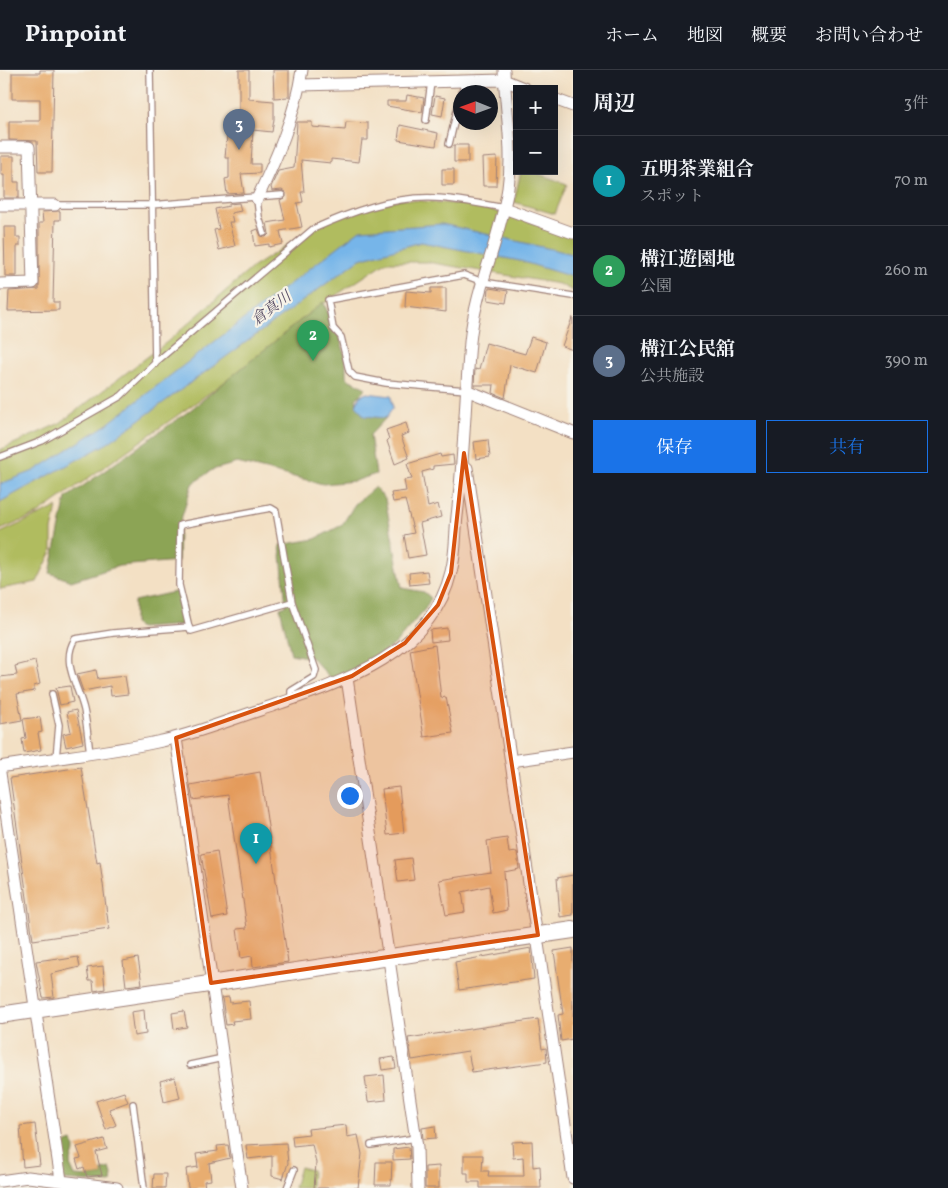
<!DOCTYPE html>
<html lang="ja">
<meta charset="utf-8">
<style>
:root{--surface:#171b24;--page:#20242c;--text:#f1f3f6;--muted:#9ea1a6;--line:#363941;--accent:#1a73e8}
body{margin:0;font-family:Vollkorn,"Noto Serif JP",serif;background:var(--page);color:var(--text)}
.controls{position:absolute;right:15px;top:15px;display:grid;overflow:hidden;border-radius:0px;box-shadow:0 5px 20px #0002}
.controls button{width:45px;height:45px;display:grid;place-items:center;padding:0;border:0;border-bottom:1px solid var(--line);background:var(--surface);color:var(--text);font:25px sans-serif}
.compass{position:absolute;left:453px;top:15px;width:45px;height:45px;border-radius:50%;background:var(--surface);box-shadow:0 5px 20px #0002;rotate:271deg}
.you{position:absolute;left:349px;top:725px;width:18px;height:18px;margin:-12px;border:4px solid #fff;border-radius:50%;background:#1a73e8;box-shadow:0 0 0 8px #1a73e833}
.badge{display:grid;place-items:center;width:32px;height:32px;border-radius:50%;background:var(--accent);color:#fff;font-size:16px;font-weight:700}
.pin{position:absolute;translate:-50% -41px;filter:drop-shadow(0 1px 2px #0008)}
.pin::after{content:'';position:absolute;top:26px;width:18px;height:15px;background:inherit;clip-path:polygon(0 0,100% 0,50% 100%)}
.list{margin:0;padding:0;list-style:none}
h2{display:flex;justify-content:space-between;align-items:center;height:65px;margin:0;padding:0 20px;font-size:21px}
h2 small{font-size:16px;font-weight:400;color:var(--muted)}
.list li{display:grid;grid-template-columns:32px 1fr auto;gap:15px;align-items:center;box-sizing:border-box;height:90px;padding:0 20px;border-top:1px solid var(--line)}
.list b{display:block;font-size:19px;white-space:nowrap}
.list p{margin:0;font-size:16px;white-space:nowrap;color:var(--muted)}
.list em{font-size:16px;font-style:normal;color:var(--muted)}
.actions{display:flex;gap:10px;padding:15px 20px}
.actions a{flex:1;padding:11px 0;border:1px solid var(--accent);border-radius:0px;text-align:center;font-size:18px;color:var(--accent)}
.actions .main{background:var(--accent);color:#fff}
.map{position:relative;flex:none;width:573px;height:1118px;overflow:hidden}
header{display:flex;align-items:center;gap:30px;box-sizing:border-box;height:70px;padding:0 25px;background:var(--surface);border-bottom:1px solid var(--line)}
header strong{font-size:24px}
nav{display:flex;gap:28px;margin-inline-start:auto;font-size:18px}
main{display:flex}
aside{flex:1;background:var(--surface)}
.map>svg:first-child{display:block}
.green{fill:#b0bc5e;stroke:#7d6e44}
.forest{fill:#8ca455;stroke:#6b6240}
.water{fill:#76b5e9;stroke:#606a8a}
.building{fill:#e8ad70}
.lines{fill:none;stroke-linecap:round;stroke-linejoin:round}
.lane-casing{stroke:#9e8078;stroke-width:8}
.street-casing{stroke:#9e8078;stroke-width:13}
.secondary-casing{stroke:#9e8078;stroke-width:18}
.lane{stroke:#fff;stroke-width:5.5}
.street{stroke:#fff;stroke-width:11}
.secondary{stroke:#fff;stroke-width:16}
.marked{fill:#d8530f;fill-opacity:0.2;stroke:#d8530f;stroke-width:4;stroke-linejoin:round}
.labels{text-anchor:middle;stroke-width:4.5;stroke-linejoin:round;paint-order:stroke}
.water-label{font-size:15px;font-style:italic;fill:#574c64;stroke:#f7f3e8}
</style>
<header>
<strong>Pinpoint</strong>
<nav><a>ホーム</a><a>地図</a><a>概要</a><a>お問い合わせ</a></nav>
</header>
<main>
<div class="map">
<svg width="573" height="1118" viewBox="0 0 573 1118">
<rect width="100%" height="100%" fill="#f7f3e8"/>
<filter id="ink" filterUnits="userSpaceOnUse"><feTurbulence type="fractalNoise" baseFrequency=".02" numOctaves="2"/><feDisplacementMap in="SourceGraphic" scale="10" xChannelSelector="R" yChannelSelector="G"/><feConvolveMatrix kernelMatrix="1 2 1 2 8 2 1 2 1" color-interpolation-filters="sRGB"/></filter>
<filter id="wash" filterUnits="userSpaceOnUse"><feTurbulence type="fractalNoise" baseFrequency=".0096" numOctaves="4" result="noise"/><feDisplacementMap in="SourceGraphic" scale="20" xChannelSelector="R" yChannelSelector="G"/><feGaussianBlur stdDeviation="1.12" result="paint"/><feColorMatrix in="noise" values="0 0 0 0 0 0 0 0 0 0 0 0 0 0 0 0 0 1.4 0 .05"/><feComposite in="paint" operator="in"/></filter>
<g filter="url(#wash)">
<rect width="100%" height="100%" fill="#f3e0c4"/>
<path class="green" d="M521,101H530L567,114L555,144L514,132Z
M401,129L478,136L573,165V221L559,214L427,192H386L308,244L229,309L36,445L0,460V380L60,353L167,272L253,197L335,145Z
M57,437L52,460V481L37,512L0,519V463Z
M300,1097L312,1100L311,1118H294Z"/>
<path class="forest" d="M323,232L340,267L346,289V306L348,309L366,318L356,329L357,337L366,346L386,348L370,365L376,404L355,411L323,414L237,393L212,400L192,414L179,456L178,491L119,496L71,511L50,503L66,428L189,341Z
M375,417L385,429L402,518L424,522L431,528L425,539L394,575L334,612L312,588L291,584L280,538L286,536L280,475L315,469L342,455L355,434Z
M179,521L184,534L185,555L140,558L134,554V531Z
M72,1071L75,1078L70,1095L75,1106L89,1107L102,1105V1100L110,1098L112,1104L111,1113L61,1110L59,1076Z"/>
<path class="water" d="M442,154L573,184V207L520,191L421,172L360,189L108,373L0,432V414L34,401L106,355L360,160Z
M367,323L391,326L393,338L386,348L364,346L356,335L360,326Z"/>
<g id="blocks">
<path class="building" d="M40,0H54L52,102H38L37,71L9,70V51H40V29H12V3H40Z
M239,0H249V29L274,31V49L272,62L253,60L251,94H260V103L241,104L244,123L227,124L225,109L229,108V88H225L227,65L232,66L234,50L239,51Z
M273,0H289V27L274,28Z
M407,25L424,28L422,42L387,36V31H406Z
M435,26L445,28L442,46L432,44Z
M297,52H312V57L345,60L346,52L368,53V70H362L359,92L331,89V93L301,90L304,122H301L303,132L297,133L302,157L280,161L283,174L269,177V174L255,176L253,161L258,159L261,166L266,167L269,164L267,153L285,150L280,130L286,127V123L282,120L272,121L271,117L278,101L294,98Z
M400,55L438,63L436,76L398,70Z
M454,75H468V92H454Z
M1,86H14V112H19V128H4V105H1Z
M497,87L496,116H483L482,88Z
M442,99H454V115H442Z
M239,133L241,141L231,143L233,152H229L235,176L219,180L214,160L219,159L215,139L229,136V134Z
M60,141V150H55L53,232H59V240L8,241L9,221L39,219V153H43L42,142Z
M4,157H16V167H20V176H17V206H5Z
M431,218H446V242L405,237L406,221L431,223Z
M489,218L508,221L506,233L488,230Z
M572,248H573V280L562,276Z
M531,267L546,272L537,303L510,295L505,328L493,323L494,315H474L475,299L479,300L486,273L525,284Z
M406,353L409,363L401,366L409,388L395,394L387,371L389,369L386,360Z
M488,370L490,387L476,389L474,372Z
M440,384L441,387L453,385L454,394L433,396V399L422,402L428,437L438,434L441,447L420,453L426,485L408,488L404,465L414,463L405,430L393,432L391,423L406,421L404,410L412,409L407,394Z
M427,501L429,513L410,515L409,503Z
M447,558L448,570L431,572L430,560Z
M435,575L441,628L446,627L453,663L424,667L410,580Z
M35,591L40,614L34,616V621L17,624L22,650L0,654V607L17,605L15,596Z
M96,600L98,609L125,606L128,624L111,626L110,616L83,621L77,604Z
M70,616L73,632L60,635L56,618Z
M76,640L83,673L66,677L63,664L71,662L67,642Z
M40,647L42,662L38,663L41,680L24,683L22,669L26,668L23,649Z
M81,697L97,793L100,792L109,859L33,870L10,708Z
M260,702L288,892L253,897L252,886L241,888L237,859L247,858L228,725L193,730L190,715Z
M399,717L404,763L387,765L382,719Z
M507,768L509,783L517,782L519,799L504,802L507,840L493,843L489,816L462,822L465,842L446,845L439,810L491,802L487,771Z
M217,781L227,846L212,849L201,784Z
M411,788L414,810L398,812L395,790Z
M573,805V845L560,847L557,808Z
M531,878L534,909L459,920L455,892Z
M573,878V969L561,971L558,945L563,944L554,881Z
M78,887L80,897L51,904L54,927L43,928L36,891L59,888L60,890Z
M138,888L142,914L126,916L123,891Z
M103,896L105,919L94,921L93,911H89L87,898Z
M229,927L230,933L249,931L251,949L232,951L233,954L226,955L222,928Z
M144,940L146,964L134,966L131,942Z
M184,941L187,957L174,959L172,943Z
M538,949L542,979L546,978L547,992L472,1002L468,981L412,990L408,968Z
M394,987L396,998L382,1000L380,989Z
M384,1005L386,1030L368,1032L365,1007Z
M175,1007L180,1028L164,1032L160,1011Z
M124,1022L128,1032L109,1039L116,1055L106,1060L96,1031Z
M35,1054L40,1095L23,1097L20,1056Z
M346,1055L347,1067L358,1065L362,1084L358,1118H314L316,1093L312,1074L293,1076L292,1066L309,1064L308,1059Z
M435,1056L436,1068L423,1069L422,1058Z
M104,1069L107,1079L96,1082L102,1105L87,1107L84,1097L79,1099L76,1089L81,1088L77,1077Z
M532,1071L533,1097L540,1096L541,1118H480V1112H468V1103H464V1085H483L482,1101H489L488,1106H524L523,1087L513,1088L512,1072Z
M286,1073L288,1093L283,1109L272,1106V1086L248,1089L246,1075Z
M228,1075L230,1088L209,1093L211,1110L204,1111L205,1118H188L186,1099L198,1097L196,1084L218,1081L217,1076Z
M409,1077L410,1089L393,1090V1079Z
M376,1092H392L391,1115H375Z
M439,1096V1118H425V1097Z
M154,1104H166L165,1118H153Z"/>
</g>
</g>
<g filter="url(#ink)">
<use href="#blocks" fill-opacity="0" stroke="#9e8078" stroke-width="1"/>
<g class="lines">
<defs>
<path id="lane" d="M150,0L155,294
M462,22L465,11
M426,50L431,12
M449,74L460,28
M257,129L259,147L264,163
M55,135H150L282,125
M466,320L386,313L355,307L349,301L341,267L333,258L328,230L464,205L483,212L573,226
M0,387L42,371L121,326L155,293L313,159C351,142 393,126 435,128C458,129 482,134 504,138
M52,624L59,655L56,688
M291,629V621L314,607L316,600L292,532
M90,683C88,669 87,654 84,640C79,617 60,592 75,569L113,563L189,557L191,561L292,532L276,441L271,438L180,455L179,515L189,557
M190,995L223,988
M133,1034L144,1118
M371,1075L416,1068
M287,1118L294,1100"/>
<path id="street" d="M300,15L504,10L526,19
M554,29L573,36
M0,77H29L33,213L0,214
M257,129C277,87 295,46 302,0
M0,135H55
M504,138L573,163
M466,320L573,363
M467,398L573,1108
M347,608L417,1077L418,1118
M176,668L242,1118
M511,691L573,682
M0,697C52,688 106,683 157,672C192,665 226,651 260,640C333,615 431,588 451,502C456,484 455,464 457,446C464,388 465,330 470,272C475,219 500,170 508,118C514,78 505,39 504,0
M0,703L61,1110
M0,1111L28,1107L117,1118"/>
<path id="secondary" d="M0,945L573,860"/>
</defs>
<use href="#lane" class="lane-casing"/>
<use href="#street" class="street-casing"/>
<use href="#secondary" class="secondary-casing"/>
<use href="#lane" class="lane"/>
<use href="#street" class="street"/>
<use href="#secondary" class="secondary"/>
</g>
</g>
<path class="marked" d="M464,383L538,865L211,913L176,668L352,606L405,573L438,535L451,503Z"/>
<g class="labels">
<g class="water-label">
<text transform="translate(271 238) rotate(-37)" y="5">倉真川</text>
</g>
</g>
</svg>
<div class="controls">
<button>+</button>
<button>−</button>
</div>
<svg class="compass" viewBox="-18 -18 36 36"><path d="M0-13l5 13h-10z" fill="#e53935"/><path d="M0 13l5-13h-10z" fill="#9ea1a6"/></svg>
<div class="you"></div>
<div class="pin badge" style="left:256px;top:794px;background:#0f9aa8">1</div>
<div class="pin badge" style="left:313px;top:291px;background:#2e9e5b">2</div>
<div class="pin badge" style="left:239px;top:80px;background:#5c6f8a">3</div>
</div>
<aside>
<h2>周辺<small>3件</small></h2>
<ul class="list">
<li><span class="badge" style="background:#0f9aa8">1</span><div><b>五明茶業組合</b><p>スポット</p></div><em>70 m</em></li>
<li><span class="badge" style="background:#2e9e5b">2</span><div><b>構江遊園地</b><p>公園</p></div><em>260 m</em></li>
<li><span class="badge" style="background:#5c6f8a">3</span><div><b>構江公民舘</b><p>公共施設</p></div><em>390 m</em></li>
</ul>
<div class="actions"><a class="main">保存</a><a>共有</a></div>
</aside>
</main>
